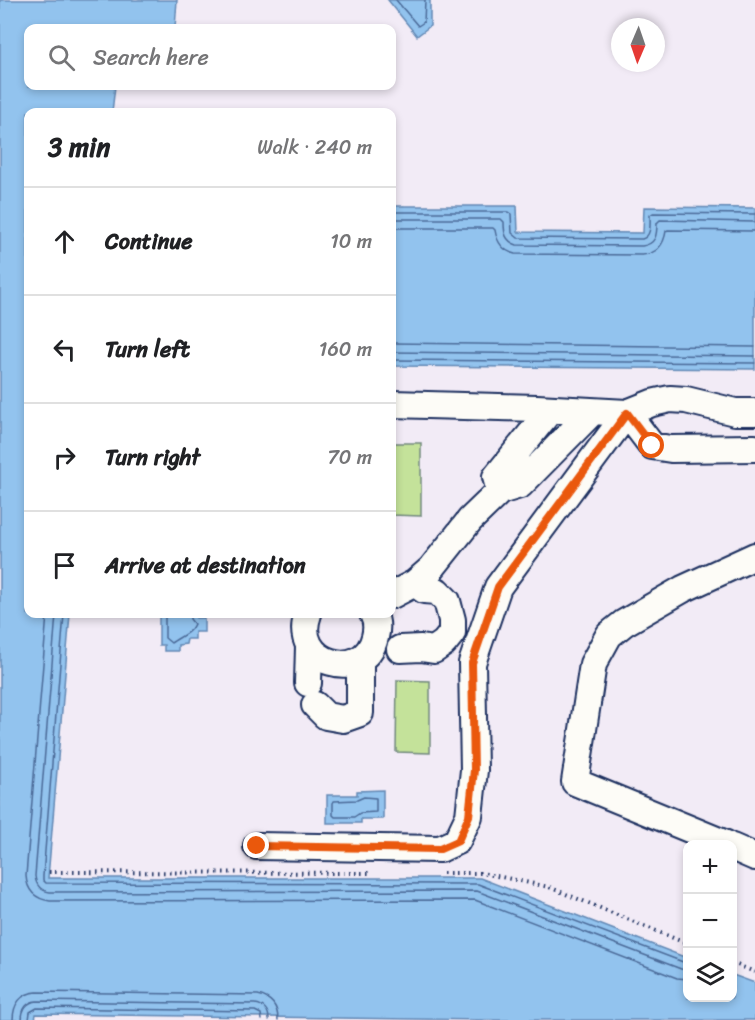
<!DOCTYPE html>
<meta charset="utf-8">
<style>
:root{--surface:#fff;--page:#f6f6f6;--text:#202124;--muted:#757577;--line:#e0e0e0}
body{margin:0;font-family:Sriracha,sans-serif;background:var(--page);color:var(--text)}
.controls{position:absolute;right:18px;bottom:18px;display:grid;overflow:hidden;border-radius:12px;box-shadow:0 3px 9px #0003}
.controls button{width:54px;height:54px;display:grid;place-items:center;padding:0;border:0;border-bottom:2px solid var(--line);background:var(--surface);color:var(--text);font:30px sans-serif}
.compass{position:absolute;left:611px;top:18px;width:54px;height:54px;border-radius:50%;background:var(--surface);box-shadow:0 3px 9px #0003;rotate:182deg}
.stop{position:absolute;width:18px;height:18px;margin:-14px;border:4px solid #ea580c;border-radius:50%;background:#fff}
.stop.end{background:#ea580c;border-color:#fff;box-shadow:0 2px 6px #0008}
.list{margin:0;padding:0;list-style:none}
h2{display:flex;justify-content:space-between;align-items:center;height:78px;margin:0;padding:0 24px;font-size:26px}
h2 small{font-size:20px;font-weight:400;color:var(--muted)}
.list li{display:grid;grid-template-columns:39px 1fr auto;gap:18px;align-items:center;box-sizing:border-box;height:108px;padding:0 24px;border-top:2px solid var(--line)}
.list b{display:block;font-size:22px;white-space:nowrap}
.list em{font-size:20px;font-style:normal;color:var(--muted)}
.icon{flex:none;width:33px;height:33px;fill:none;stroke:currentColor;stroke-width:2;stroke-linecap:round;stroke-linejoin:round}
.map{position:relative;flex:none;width:755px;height:1020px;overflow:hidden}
.search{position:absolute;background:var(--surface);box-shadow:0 3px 9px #0003;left:24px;top:24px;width:372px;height:66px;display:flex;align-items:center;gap:15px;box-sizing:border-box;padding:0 21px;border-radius:12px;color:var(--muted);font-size:22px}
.panel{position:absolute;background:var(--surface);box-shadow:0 3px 9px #0003;left:24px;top:108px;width:372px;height:510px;border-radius:12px}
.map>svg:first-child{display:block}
.green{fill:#c4e29a;stroke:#70887c;stroke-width:1.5}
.water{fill:#92c3ee;stroke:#6288b4;stroke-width:1.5}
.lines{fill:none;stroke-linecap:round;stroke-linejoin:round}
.shore{stroke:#4b6a98;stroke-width:1.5}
.minor-casing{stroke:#1b2f5e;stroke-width:30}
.path{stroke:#1b2f5e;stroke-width:4;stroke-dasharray:1.5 4.5;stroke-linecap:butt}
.minor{stroke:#fdfcf7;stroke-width:26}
.route{stroke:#ea580c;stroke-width:8}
</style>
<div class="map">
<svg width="755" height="1020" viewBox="0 0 755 1020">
<rect width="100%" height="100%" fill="#f2ebf6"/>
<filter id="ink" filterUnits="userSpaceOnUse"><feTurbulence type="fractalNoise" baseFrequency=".0167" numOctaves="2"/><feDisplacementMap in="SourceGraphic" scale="12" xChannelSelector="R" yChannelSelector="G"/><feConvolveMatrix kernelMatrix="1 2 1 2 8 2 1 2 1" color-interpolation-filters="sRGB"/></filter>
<g filter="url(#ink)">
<path class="green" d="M392,443H421V516L392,515Z
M397,680L430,681V753L396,752Z"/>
<path class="water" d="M0,0H177L175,28H28V86H115L112,112H28V614H70L48,878H480L687,958L688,998H732L733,975L755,983V1020H484L36,1014L35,1020H0Z
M388,0H430V26L417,36Z
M392,206H517L518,232L643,233L644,207L755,208V369L392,366Z
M159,614H195L196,618H204V632H195V639H187L186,644L178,645V651H164V645H159Z
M383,790V819H361V823H327V795H357V791Z"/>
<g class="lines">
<path class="shore" d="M396,0L418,26L424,22L425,0
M392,212H508L511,214L512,233L518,238L642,239C652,236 650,224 650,215L653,213L755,214
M392,219H501L504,222C504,233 505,241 517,245L642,246C656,244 657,235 657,223L660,220L755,222
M392,228H493L495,230C497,243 503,251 515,254L642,255C656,254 664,245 666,231L668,230L755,231
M392,343L755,347
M392,352L755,356
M392,360L755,363
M47,614L26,876C27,891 36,899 50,901L475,900L677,978L688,979
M56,614L35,876C36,885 41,891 50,892L477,891L681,969L688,970
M64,614L43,876V880L46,883L478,884L683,962L688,963
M165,614V638L171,643C179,637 191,633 194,624L190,619V614
M364,797L376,798V812L360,813L354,817H335L333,815V803L334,801L357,800Z
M13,1020C13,1004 21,993 37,992L258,995C271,998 278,1007 278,1020
M22,1020C22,1009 26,1002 37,1001L255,1004C264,1005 269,1011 269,1020
M29,1020L30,1012L37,1008L255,1011L261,1014L262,1020"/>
<defs>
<path id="minor" d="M392,404L537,408L627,413L652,403L670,399L686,400L735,412H755
M627,413L652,446L671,449L755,448
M500,491L496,477L551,409
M392,595L415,583L431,569L470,520L500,491L520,485L592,412
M308,614C290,664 364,684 375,637C377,629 377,621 373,614
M400,649L421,648L434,650L444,643L452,633V620L447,601L437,591L424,590L415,583
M308,683L309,646
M315,705L326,716L343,719L360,713V659
M726,844L575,782L593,664L609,635L624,623L683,589L755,556
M257,846L440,849L457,841L469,816L474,770L472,663L498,587L627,413
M732,847L755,857"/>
</defs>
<use href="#minor" class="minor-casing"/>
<path class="path" d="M49,872L369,873
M443,873H482L549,887L688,944
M732,963L755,972"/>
<use href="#minor" class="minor"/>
</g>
</g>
<g class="lines" filter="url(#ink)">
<path class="route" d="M257,846L440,849L458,841L469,816L474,770L472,663L498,587L627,413L652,446"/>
</g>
</svg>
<div class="controls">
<button>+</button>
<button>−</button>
<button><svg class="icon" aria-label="layers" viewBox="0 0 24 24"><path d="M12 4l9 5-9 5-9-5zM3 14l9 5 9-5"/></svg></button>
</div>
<svg class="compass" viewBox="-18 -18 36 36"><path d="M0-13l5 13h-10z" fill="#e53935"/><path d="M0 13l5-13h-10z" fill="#757577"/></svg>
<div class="stop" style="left:652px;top:446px"></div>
<div class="stop end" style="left:257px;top:846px"></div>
<div class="search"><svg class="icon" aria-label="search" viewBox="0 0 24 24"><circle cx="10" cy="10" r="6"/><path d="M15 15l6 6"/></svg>Search here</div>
<section class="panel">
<h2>3 min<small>Walk · 240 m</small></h2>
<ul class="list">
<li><svg class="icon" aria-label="ahead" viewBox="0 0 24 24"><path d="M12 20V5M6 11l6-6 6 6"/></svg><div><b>Continue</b></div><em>10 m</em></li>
<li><svg class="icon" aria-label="left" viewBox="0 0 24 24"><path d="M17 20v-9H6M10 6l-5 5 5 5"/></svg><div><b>Turn left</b></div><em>160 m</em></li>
<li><svg class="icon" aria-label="right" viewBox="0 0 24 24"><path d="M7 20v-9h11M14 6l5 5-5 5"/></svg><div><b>Turn right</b></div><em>70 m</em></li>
<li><svg class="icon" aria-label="arrive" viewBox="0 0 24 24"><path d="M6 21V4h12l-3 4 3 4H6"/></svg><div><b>Arrive at destination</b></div></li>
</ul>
</section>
</div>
